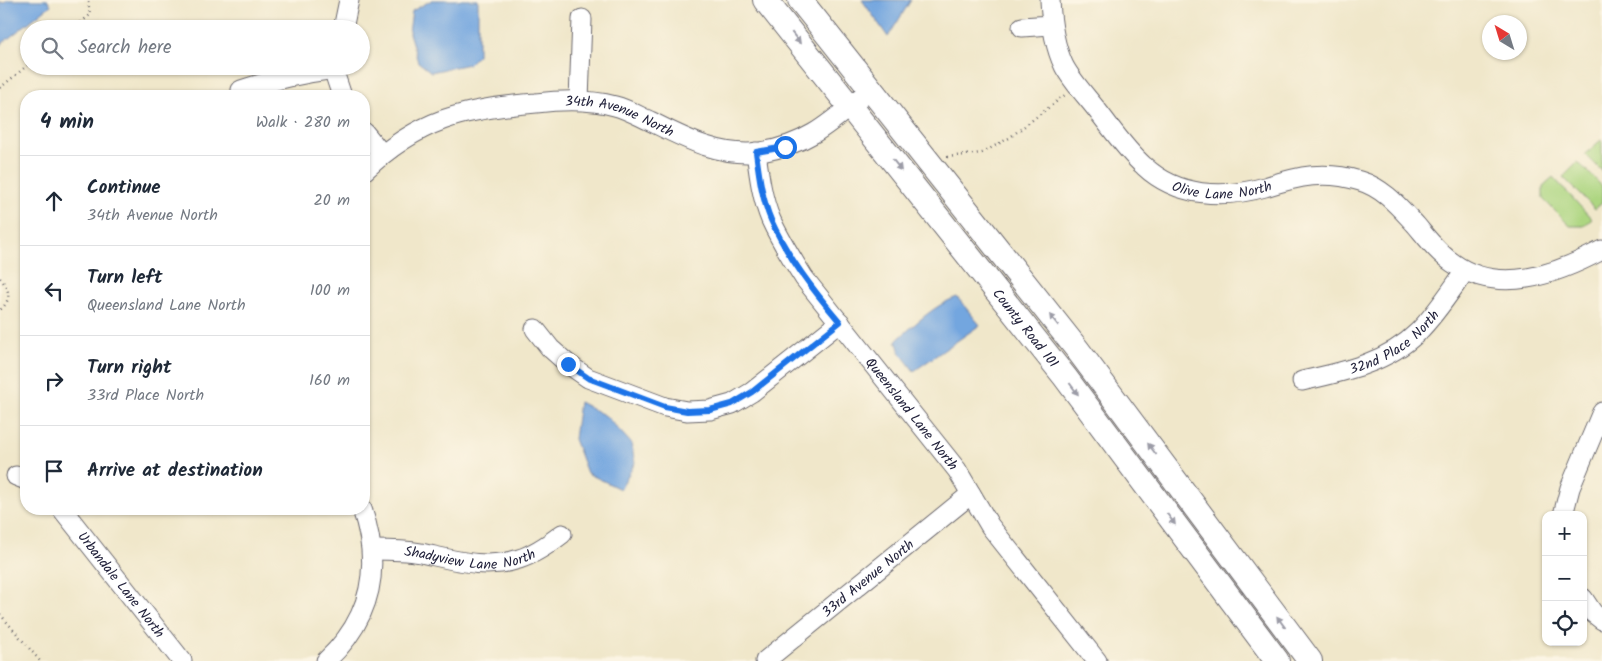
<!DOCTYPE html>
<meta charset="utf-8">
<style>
:root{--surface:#fff;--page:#f2f2f3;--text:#1f2937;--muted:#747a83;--line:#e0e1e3}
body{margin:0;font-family:Kalam,sans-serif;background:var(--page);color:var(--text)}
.controls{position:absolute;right:15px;bottom:15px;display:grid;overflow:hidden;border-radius:10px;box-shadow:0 1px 4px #0004}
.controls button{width:45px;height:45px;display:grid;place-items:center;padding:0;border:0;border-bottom:1px solid var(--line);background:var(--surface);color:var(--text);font:25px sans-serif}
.compass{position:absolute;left:1482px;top:15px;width:45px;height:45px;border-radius:50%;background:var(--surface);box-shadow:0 1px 4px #0004;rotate:322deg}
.stop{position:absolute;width:15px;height:15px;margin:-11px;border:4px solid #1a73e8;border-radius:50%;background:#fff}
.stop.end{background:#1a73e8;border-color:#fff;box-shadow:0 1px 5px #0008}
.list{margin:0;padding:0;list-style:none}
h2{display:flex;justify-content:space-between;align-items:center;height:65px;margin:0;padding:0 20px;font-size:21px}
h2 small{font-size:16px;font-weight:400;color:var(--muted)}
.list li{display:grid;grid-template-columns:32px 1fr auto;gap:15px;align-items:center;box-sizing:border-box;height:90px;padding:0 20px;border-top:1px solid var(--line)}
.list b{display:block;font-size:19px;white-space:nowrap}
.list p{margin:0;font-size:16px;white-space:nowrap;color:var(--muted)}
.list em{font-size:16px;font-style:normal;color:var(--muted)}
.icon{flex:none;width:28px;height:28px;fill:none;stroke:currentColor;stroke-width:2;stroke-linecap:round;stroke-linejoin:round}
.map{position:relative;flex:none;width:1602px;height:661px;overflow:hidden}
.search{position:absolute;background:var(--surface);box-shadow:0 1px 4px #0004;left:20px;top:20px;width:350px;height:55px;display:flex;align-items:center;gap:12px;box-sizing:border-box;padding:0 18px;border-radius:28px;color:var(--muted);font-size:19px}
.panel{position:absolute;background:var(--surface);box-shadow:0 1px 4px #0004;left:20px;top:90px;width:350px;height:425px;border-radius:20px}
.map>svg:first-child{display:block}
.green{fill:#add681;stroke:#687c5e}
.water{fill:#73a6df;stroke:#4a648d}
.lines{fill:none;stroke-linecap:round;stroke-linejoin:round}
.minor-casing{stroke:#6a676d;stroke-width:21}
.major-casing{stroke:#6a676d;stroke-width:26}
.path{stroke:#6a676d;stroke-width:2.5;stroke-dasharray:1 4;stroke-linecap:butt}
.minor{stroke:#fff;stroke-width:19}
.major{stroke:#fff;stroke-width:24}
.oneway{fill:#9c9ca7}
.route{stroke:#1a73e8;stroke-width:6}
.labels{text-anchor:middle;stroke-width:4;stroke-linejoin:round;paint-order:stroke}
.street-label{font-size:14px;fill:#22223b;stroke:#fcf5e5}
</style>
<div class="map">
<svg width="1602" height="661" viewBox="0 0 1602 661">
<rect width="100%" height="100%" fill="#fcf5e5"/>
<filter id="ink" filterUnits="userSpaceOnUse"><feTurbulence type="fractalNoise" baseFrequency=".02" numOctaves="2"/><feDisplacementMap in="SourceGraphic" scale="10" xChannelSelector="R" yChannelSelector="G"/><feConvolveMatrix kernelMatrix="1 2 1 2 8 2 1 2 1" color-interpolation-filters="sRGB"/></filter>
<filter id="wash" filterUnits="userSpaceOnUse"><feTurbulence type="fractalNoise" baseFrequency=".0096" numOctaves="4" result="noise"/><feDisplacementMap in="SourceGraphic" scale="20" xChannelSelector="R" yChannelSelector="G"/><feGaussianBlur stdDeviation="1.12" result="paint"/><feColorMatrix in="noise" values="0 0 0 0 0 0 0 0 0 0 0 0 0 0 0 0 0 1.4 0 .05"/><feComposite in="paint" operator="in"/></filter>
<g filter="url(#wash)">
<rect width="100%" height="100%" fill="#f0e7ca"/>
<path class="green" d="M1601,140L1602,141V171L1585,154Z
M1578,162L1602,186V203L1595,209L1563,177Z
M1553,177L1592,219L1584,226H1570L1543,199V186Z"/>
<path class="water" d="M7,0H48L51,5L0,45V2L4,3Z
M432,0H478V55L469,64L431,72L418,62L409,33L412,11Z
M862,0H911L888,37Z
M957,297L980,325L914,371L901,354L896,341C914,325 934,305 957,297Z
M579,402L606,416L631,443L635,463L620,489L587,473L574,439Z"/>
</g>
<g filter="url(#ink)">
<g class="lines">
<defs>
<g id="minor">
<path id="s1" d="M1050,0C1051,22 1054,45 1064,66C1073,83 1089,99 1100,114C1114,132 1127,151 1144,166C1177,197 1223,199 1265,187C1299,176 1325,170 1360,181C1384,188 1400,208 1416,225C1427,238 1438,253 1453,263C1499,296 1557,274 1602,250"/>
<path d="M1022,27L1051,25"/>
<path d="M343,29L349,0"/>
<path d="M335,66L336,78L342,96"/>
<path d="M241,90C272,80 303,73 335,69"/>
<path d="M579,100L582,19"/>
<path d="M364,132L382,154"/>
<path id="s2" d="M756,152C759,175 762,199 771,220C780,240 792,259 804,278L957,470L990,526L1097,661"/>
<path id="s3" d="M364,171C419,119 463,109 536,103C562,100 589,99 615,106C627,109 639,116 650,121C684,138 721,158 761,152C811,144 834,119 871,89"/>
<path d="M535,329L550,348L568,364L588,378L665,407L687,411L710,410L732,404L752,392L840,322"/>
<path id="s4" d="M1302,381C1343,372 1387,363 1418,332C1436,314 1450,292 1465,271"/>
<path d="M16,476L26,480"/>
<path id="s5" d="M62,509L182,661"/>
<path d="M1563,515L1570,488L1602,412"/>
<path id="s6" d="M372,550C388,550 405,550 421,553C454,560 486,570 519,559C535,554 549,544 562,534"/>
<path d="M1583,598L1593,613L1602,620"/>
<path d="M326,661C372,618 382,567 362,509"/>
<path id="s7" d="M765,661L971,494"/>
</g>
<g id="major">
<path id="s8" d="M765,0L1065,377L1277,661"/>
<path d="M800,0L1077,349L1310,661"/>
</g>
</defs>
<use href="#minor" class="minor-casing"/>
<use href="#major" class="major-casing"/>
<path class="path" d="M73,29L90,15L88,0
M0,88L29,64
M947,157L982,153L1009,138L1065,95
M0,278C10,289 12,300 0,310
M0,614L40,661"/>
<use href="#minor" class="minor"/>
<use href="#major" class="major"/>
</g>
<defs><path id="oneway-solid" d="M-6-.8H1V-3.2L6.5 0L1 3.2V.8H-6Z" transform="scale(1.25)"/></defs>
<g class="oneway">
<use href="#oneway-solid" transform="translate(796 38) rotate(52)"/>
<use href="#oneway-solid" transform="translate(897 165) rotate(52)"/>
<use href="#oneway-solid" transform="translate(1054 320) rotate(-128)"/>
<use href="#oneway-solid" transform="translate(1074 389) rotate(53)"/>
<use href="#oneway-solid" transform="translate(1152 449) rotate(-127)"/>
<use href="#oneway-solid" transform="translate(1171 519) rotate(53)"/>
<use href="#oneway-solid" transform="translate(1281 622) rotate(-126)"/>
</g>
</g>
<g class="lines" filter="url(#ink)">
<path class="route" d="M568,364L588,378L665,407L687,411L710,410L732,404L752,392L840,322C813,290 788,258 771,220C762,199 759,175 756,152L785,147"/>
</g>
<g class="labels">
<g class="street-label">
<text dy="5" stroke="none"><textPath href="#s3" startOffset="276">34th Avenue North</textPath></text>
<text dy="5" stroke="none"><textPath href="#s1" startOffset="281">Olive Lane North</textPath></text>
<text dy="5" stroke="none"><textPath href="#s8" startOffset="419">County Road 101</textPath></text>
<text dy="5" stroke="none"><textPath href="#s4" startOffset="102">32nd Place North</textPath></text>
<text dy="5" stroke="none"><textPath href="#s2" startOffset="310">Queensland Lane North</textPath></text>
<text dy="5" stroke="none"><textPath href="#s6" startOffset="99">Shadyview Lane North</textPath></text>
<text dy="5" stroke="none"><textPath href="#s7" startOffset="132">33rd Avenue North</textPath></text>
<text dy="5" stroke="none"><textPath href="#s5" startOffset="96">Urbandale Lane North</textPath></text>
</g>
</g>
</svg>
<div class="controls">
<button>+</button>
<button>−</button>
<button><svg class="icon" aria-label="locate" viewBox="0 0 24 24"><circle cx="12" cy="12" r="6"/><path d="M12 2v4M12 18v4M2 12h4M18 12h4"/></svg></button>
</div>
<svg class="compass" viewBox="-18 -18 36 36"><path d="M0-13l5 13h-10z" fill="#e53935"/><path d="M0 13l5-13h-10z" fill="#747a83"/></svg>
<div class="stop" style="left:785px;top:147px"></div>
<div class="stop end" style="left:568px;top:364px"></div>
<div class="search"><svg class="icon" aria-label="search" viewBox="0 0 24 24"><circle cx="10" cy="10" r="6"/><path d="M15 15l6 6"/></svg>Search here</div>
<section class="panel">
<h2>4 min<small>Walk · 280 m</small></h2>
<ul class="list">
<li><svg class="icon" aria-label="ahead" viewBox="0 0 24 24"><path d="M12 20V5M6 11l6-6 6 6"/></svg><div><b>Continue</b><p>34th Avenue North</p></div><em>20 m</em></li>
<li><svg class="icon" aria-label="left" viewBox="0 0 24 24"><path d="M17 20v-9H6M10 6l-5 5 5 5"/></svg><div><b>Turn left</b><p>Queensland Lane North</p></div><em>100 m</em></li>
<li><svg class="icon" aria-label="right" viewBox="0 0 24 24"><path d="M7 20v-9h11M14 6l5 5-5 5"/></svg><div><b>Turn right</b><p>33rd Place North</p></div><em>160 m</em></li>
<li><svg class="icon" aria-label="arrive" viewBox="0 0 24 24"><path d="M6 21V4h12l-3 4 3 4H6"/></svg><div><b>Arrive at destination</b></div></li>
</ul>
</section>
</div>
